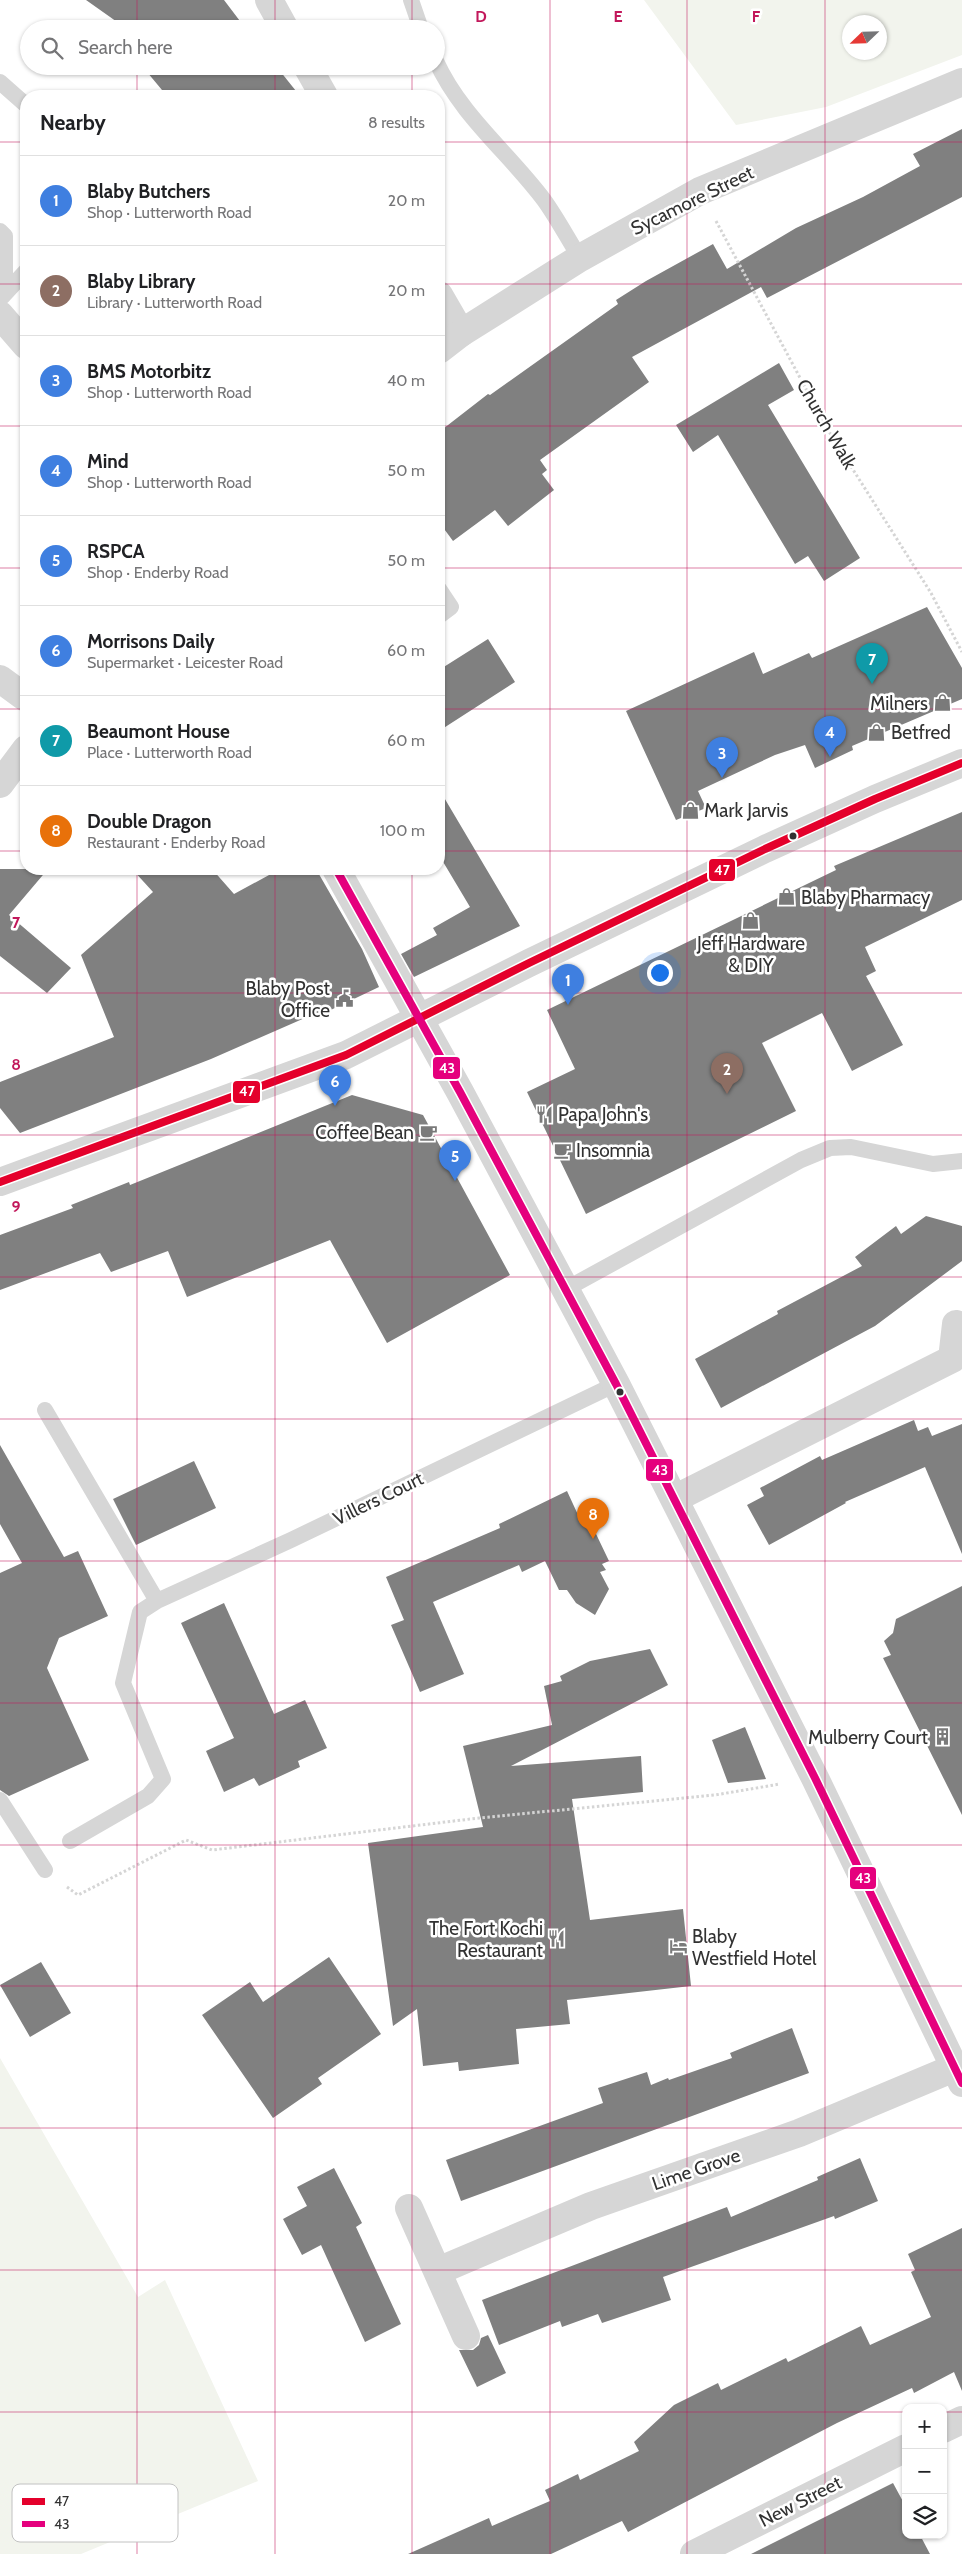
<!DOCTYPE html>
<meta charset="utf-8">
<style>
:root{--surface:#fff;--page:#f2f2f2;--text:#202124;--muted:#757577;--line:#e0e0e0;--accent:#7c3aed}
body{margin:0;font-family:Cabin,sans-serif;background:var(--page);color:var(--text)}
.controls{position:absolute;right:15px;bottom:15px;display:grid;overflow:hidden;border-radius:10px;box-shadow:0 1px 4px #0004}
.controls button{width:45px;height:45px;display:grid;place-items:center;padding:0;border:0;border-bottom:1px solid var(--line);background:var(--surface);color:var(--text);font:25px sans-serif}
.compass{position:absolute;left:842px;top:15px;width:45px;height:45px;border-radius:50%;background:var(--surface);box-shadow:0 1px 4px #0004;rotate:247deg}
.you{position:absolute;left:659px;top:972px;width:18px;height:18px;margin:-12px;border:4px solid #fff;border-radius:50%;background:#1a73e8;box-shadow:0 0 0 8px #1a73e833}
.badge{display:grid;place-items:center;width:32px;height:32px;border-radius:50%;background:var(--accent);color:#fff;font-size:16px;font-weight:700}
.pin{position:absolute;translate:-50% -41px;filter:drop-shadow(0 1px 2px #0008)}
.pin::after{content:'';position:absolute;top:26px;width:18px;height:15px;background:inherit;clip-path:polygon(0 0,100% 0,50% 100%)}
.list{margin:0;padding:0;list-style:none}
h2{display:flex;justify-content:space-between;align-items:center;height:65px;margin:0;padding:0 20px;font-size:21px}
h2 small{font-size:16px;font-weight:400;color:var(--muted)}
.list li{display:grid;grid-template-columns:32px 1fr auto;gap:15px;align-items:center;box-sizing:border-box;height:90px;padding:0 20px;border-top:1px solid var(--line)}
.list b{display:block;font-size:19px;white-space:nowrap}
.list p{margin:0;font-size:16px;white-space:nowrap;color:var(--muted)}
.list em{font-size:16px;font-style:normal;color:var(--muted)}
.icon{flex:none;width:28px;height:28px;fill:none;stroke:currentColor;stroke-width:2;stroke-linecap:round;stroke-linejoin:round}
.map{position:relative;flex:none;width:962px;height:2554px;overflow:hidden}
.search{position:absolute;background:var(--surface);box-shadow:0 1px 4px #0004;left:20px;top:20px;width:425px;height:55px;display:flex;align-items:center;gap:12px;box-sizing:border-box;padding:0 18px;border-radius:28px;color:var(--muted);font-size:19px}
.panel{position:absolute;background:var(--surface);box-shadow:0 1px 4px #0004;left:20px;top:90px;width:425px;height:785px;border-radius:20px}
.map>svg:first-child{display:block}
.green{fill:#f2f4ed;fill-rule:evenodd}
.building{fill:#808080}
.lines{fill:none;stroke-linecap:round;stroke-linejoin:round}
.path{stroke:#d5d5d5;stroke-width:3;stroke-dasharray:2.5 2.5;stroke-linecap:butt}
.service{stroke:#d6d6d6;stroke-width:16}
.minor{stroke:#d6d6d6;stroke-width:28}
.tertiary{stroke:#d6d6d6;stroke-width:28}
.bus-1-casing{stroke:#fff;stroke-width:11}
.bus-2-casing{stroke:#fff;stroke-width:11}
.bus-1{stroke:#e4002b;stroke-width:8}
.bus-2{stroke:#e5007d;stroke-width:8}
.grid{fill:none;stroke:#c2185b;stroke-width:1;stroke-opacity:0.55}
.bus-dot{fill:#323232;stroke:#fff;stroke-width:2}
.labels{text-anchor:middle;stroke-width:5;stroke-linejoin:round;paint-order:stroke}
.street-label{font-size:19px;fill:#323232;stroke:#fff}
.poi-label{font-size:19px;fill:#323232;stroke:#fff;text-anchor:start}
.key{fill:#fff;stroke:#c2c2c2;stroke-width:1}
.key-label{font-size:14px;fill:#323232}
.grid-label{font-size:16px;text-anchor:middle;font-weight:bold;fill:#c2185b;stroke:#fff;stroke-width:5;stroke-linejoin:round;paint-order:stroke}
.line-badge{stroke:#fff;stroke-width:2}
.badge-label{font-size:14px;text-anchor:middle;font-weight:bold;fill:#fff}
</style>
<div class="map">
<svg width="962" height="2554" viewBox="0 0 962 2554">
<rect width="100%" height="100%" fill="#fff"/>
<path class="green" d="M644,0H962V55L826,107L736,125ZM850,22H880V52H850Z
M0,2058L138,2297L165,2280L258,2481L81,2554H0Z"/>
<path class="building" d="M86,0H224L246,29H127Z
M142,66H276L300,96H167Z
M962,129V197L767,298L761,287L632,357L649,382L540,460L547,470L542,474L554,490L508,526L495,510L453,541L439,522V432L488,394L490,395L618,304L616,300L646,281L713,244L727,269L796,228L863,197L920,166L913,154Z
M779,363L794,390L768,405L860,558L824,581L808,556L795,564L718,435L693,452L676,425Z
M927,607L962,668V699L852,746L853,750L815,768L805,745L775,755L698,791L706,808L676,820L626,711L754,652L763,674L809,653L812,658Z
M488,639L515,682L439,731V670Z
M439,789L520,926L414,977L401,954L437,935L433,928L470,907L439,855Z
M962,812V900L865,947L876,971L866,976L903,1045L852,1071L822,1013L762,1043L796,1111L586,1214L527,1092L575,1069L547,1010L836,870L834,866Z
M0,869H48L9,915L71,968L47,993L0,956Z
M132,869H212L234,894L280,869H316L362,949L379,987L316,1017L314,1014L211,1059L20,1133L0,1108V1082L114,1037L81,955L153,892Z
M352,1095L423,1115L510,1275L387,1343L330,1240L187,1297L168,1251L111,1272L100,1253L0,1290V1235L73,1208L71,1205L129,1182L130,1185Z
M926,1216L962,1226V1261L875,1326L721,1408L695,1359L778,1314L777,1311L862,1266L855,1257L896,1226L901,1234Z
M914,1420L918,1431L928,1427L932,1436L962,1424V1554L925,1467L845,1502L846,1503L769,1545L747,1505L764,1496L760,1488L820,1456L822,1460Z
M0,1445L64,1557L78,1551L108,1616L59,1638L47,1668L89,1760L9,1796L0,1790V1573L22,1563L0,1524Z
M194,1461L216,1508L136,1545L113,1499Z
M567,1491L579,1517L586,1513L609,1561L602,1564L606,1570L600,1572L609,1589L595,1615L576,1603L567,1590H559L545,1561L522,1572L519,1565L433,1602L464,1674L420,1692L391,1625L404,1620L386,1577L500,1528L499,1524Z
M962,1586V1815L883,1658L891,1655L884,1641L893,1633L896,1619Z
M224,1603L274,1714L305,1700L327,1748L298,1761L300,1767L259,1786L254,1778L224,1792L206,1751L234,1738L181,1623Z
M650,1649L668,1685L511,1766L641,1756L643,1792L572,1799L590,1920L683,1909L691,1986L567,2000L570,2024L516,2029L519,2064L459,2071L458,2062L423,2066L417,2009L393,2026L368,1843L483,1827L463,1746L552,1725L544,1686L562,1681L560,1676L590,1661Z
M745,1727L766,1779L728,1783L712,1740Z
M329,1957L381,2034L318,2078L322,2084L273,2118L202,2015L250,1982L263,2002Z
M41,1962L71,2013L30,2037L0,1985Z
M792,2028L809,2073L461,2201L446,2160L603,2103L598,2088L647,2072L651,2085L668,2078L669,2080L732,2058L730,2053Z
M860,2158L878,2201L835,2219L834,2216L663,2277L671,2300L602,2323L598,2314L562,2327L560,2321L499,2345L482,2300L727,2207L731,2217L818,2180L817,2177Z
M334,2168L362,2223L356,2227L401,2324L365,2342L321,2245L302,2255L283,2219L307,2206L297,2187Z
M962,2228V2391L954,2372L914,2393L912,2388L837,2423L628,2532L622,2521L551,2554H408L489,2518L492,2526L550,2501L545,2490L578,2474L580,2480L639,2451L634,2442L674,2405L718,2383L721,2390L786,2358L788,2362L861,2326L870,2345L931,2317L911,2272L915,2270L908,2254Z
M488,2335L506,2373L477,2387L459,2350H473L479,2345L481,2338Z
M893,2483L906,2507V2535H920L930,2554H751Z"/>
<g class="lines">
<path class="path" d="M716,221L828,430L931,593L962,652
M67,1887L78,1895L186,1840L212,1850L479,1818L715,1795L780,1784"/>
<path class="service" d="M411,0L421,29
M436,61C461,116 509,153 544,200C557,218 568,239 580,258
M0,82L26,105
M0,231L5,236V293
M2,297L26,271
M439,589L451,607L439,616
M566,1289L801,1160L830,1148L851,1147L933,1164L962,1161
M45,1410L157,1601
M0,1800L45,1870
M70,1841L148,1796L163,1779L123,1683L140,1612L157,1601L291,1540L616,1384"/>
<path class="minor" d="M269,0L285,29
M307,66L324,96
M439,295L461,333
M0,315L26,345
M0,679L26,698
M336,869L460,1092L616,1384L815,1778L962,2083
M674,1499L952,1359L956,1324
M409,2208L466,2336
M438,2271L591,2206L799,2133L954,2068
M943,2429L962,2420
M694,2554L906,2448"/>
<path class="tertiary" d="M439,350L461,333L580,258L700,191L962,82
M0,784L26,749
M0,1182L346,1055L529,963L765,849L875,799L962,763"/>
<defs>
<path id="bus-1" d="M0,1182L346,1055L529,963L765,849L875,799L962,763"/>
<path id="bus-2" d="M336,869L460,1092L616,1384L815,1778L962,2083"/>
</defs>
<use href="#bus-1" class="bus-1-casing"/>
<use href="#bus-2" class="bus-2-casing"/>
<use href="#bus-1" class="bus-1"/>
<use href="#bus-2" class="bus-2"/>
</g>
<path class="grid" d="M137,0V29M275,0V29M412,0V29M550,0V2554M687,0V2554M825,0V2554M137,66V96M275,66V96M412,66V96M0,142H26M439,142H962M0,284H26M439,284H962M0,426H26M439,426H962M0,568H26M439,568H962M0,709H26M439,709H962M0,851H26M439,851H962M137,869V2554M275,869V2554M412,869V2554M0,993H962M0,1135H962M0,1277H962M0,1419H962M0,1561H962M0,1703H962M0,1845H962M0,1986H962M0,2128H962M0,2270H962M0,2412H906M943,2412H962"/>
<defs>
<symbol id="shop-bare" viewBox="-9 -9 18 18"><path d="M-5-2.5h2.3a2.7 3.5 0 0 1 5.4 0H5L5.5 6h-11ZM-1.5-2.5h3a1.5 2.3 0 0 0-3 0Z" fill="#7a7a7a" stroke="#fff" stroke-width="2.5" paint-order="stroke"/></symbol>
<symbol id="civic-bare" viewBox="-9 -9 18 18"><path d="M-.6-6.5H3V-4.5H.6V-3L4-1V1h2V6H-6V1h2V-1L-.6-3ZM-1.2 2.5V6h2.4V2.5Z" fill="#7a7a7a" stroke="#fff" stroke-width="2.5" paint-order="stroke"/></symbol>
<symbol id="restaurant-bare" viewBox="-9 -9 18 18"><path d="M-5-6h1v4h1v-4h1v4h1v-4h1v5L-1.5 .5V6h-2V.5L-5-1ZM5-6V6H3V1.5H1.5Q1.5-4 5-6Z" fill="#7a7a7a" stroke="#fff" stroke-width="2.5" paint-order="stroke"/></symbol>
<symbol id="cafe-bare" viewBox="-9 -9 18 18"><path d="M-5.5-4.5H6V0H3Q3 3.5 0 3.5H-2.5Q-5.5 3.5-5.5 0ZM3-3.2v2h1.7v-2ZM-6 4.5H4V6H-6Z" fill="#7a7a7a" stroke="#fff" stroke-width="2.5" paint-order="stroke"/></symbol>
<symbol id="building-bare" viewBox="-9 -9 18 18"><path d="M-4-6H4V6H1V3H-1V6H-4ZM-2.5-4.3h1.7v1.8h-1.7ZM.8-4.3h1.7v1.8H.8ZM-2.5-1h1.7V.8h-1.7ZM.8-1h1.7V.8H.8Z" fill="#7a7a7a" stroke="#fff" stroke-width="2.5" paint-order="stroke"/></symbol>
<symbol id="hotel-bare" viewBox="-9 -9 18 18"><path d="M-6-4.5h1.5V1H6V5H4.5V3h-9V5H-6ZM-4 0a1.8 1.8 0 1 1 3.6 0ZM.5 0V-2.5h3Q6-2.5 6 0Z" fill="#7a7a7a" stroke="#fff" stroke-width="2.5" paint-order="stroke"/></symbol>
</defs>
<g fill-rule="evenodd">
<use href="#shop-bare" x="930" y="690" width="25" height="25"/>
<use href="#shop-bare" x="864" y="720" width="25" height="25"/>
<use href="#shop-bare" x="678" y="798" width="25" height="25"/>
<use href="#shop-bare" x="774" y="884" width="25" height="25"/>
<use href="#shop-bare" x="738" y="908" width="25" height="25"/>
<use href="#civic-bare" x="332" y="986" width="25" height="25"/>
<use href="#restaurant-bare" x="532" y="1102" width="25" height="25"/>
<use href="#cafe-bare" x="416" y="1120" width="25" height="25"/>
<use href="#cafe-bare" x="550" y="1138" width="25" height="25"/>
<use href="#building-bare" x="930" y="1724" width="25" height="25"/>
<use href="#restaurant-bare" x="544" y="1926" width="25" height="25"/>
<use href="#hotel-bare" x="666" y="1934" width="25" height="25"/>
</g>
<g class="bus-dot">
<circle cx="793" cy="836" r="4.5"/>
<circle cx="620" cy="1392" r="4.5"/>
</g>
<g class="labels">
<g class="street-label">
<text transform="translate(692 200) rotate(-26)" y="7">Sycamore Street</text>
<text transform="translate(827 424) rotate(60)" y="7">Church Walk</text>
<text transform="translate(378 1498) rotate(-26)" y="7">Villers Court</text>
<text transform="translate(696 2169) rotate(-19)" y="7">Lime Grove</text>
<text transform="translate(800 2501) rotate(-27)" y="7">New Street</text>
</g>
<g class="poi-label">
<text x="928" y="710" text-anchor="end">Milners</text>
<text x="891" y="739">Betfred</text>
<text x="704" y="817">Mark Jarvis</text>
<text x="801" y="904">Blaby Pharmacy</text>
<text x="751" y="950" text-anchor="middle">Jeff Hardware<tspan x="751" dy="22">&amp; DIY</tspan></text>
<text x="330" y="995" text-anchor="end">Blaby Post<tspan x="330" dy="22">Office</tspan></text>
<text x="558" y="1121">Papa John's</text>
<text x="414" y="1139" text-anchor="end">Coffee Bean</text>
<text x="576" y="1157">Insomnia</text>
<text x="928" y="1744" text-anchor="end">Mulberry Court</text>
<text x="543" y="1935" text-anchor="end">The Fort Kochi<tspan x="543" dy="22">Restaurant</tspan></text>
<text x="692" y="1943">Blaby<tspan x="692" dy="22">Westfield Hotel</tspan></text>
</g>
</g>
<rect x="12" y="2484" width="166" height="58" rx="8" class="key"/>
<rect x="22" y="2498" width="23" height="7" fill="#e4002b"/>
<rect x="22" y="2521" width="23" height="6" fill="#e5007d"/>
<g class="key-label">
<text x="54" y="2506">47</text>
<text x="54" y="2529">43</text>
</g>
<g class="grid-label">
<text x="481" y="22">D</text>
<text x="618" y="22">E</text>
<text x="756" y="22">F</text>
<text x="16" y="928">7</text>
<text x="16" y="1070">8</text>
<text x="16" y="1212">9</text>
</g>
<g class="line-badge">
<rect x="708" y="858" width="28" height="24" rx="5" fill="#e4002b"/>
<rect x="432" y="1056" width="29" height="24" rx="5" fill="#e5007d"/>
<rect x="232" y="1080" width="29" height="24" rx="5" fill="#e4002b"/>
<rect x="645" y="1458" width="29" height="24" rx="5" fill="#e5007d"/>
<rect x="849" y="1866" width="28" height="24" rx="5" fill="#e5007d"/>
</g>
<g class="badge-label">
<text x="722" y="875">47</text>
<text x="447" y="1073">43</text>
<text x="247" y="1096">47</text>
<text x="660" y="1475">43</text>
<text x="863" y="1883">43</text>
</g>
</svg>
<div class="controls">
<button>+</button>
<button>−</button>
<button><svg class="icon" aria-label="layers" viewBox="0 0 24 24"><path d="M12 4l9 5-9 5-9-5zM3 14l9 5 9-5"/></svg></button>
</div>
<svg class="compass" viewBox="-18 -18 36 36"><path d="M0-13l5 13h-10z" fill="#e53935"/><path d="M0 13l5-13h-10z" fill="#757577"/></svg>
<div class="you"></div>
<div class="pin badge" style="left:568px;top:1005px;background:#3f7fe0">1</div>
<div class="pin badge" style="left:727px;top:1094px;background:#8d6e63">2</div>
<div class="pin badge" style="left:722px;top:778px;background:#3f7fe0">3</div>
<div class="pin badge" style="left:830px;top:757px;background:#3f7fe0">4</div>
<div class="pin badge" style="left:455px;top:1181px;background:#3f7fe0">5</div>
<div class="pin badge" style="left:335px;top:1106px;background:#3f7fe0">6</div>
<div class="pin badge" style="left:872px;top:684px;background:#0f9aa8">7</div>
<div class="pin badge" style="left:593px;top:1539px;background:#e8710a">8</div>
<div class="search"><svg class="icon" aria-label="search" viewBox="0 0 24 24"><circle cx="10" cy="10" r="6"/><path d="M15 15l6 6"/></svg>Search here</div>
<section class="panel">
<h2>Nearby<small>8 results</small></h2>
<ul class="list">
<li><span class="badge" style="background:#3f7fe0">1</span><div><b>Blaby Butchers</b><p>Shop · Lutterworth Road</p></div><em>20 m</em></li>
<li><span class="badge" style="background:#8d6e63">2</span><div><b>Blaby Library</b><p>Library · Lutterworth Road</p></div><em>20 m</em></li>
<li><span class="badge" style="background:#3f7fe0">3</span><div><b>BMS Motorbitz</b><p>Shop · Lutterworth Road</p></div><em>40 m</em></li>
<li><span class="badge" style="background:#3f7fe0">4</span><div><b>Mind</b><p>Shop · Lutterworth Road</p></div><em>50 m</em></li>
<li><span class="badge" style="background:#3f7fe0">5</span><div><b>RSPCA</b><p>Shop · Enderby Road</p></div><em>50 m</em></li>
<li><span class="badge" style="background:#3f7fe0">6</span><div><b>Morrisons Daily</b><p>Supermarket · Leicester Road</p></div><em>60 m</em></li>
<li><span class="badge" style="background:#0f9aa8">7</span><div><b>Beaumont House</b><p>Place · Lutterworth Road</p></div><em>60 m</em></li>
<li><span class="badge" style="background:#e8710a">8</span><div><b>Double Dragon</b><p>Restaurant · Enderby Road</p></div><em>100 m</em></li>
</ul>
</section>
</div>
